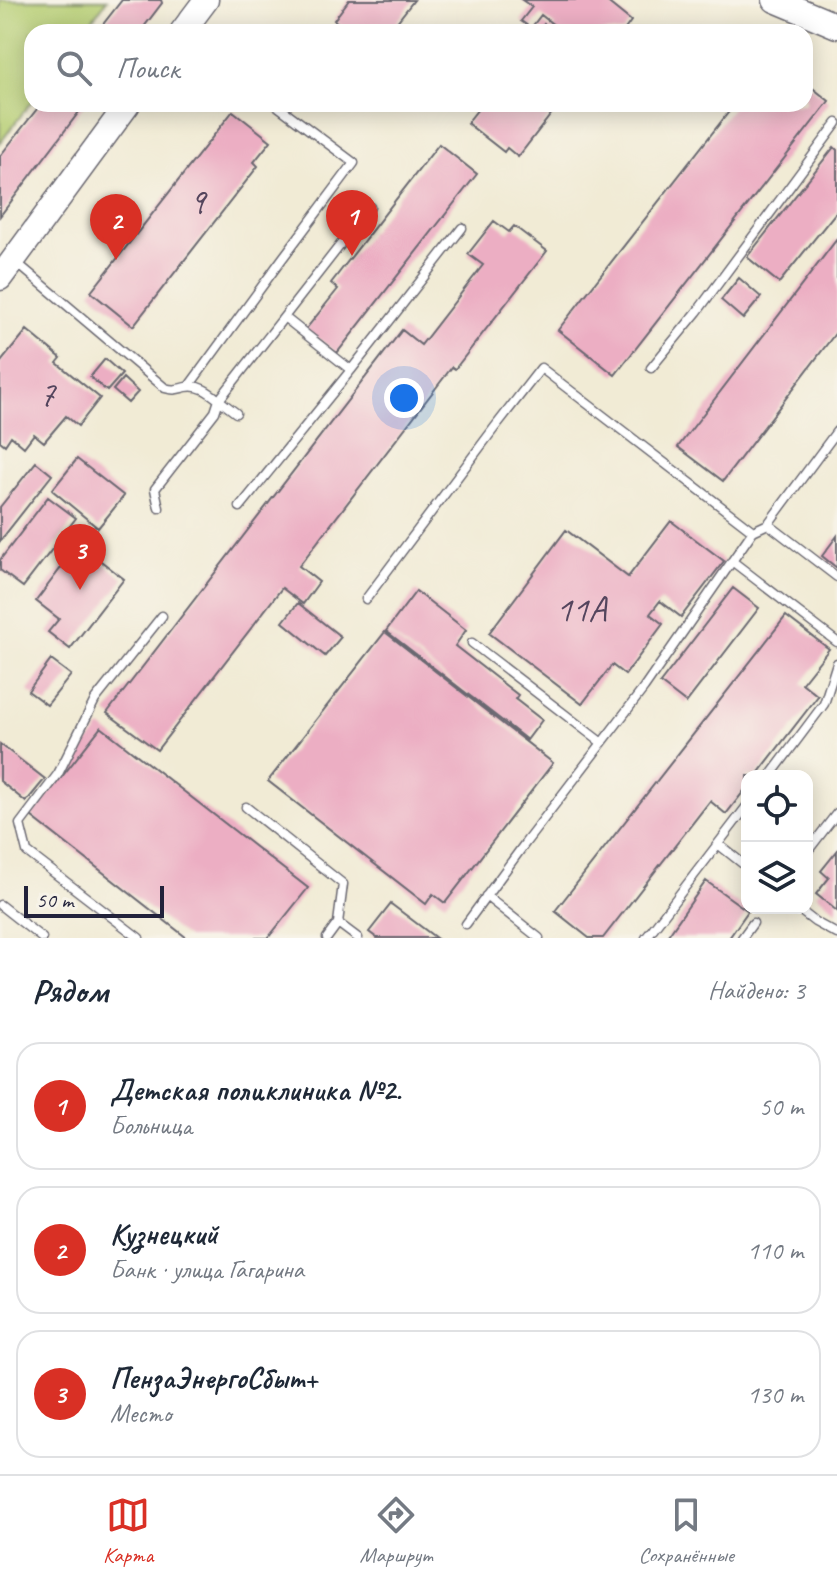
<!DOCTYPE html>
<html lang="ru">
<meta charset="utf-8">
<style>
:root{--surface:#fff;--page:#f2f2f3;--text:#1f2937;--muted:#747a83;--line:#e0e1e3;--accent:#d93025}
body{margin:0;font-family:Caveat,sans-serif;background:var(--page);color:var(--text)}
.controls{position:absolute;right:24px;bottom:24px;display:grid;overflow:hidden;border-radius:16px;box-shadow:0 4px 20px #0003}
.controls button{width:72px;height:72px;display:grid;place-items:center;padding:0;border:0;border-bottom:2px solid var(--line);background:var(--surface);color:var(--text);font:40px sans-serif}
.scale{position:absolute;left:24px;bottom:20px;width:140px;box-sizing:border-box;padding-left:8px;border:4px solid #22223b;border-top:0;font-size:22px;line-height:28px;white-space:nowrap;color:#22223b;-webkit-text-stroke:6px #f7f3e8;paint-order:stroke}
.you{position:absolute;left:404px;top:398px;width:28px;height:28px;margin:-20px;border:6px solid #fff;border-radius:50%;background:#1a73e8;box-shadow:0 0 0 12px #1a73e833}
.badge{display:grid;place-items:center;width:52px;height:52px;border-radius:50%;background:var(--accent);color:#fff;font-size:26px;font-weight:700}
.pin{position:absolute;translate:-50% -66px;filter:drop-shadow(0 2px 4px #0008)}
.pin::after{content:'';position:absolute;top:42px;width:28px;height:24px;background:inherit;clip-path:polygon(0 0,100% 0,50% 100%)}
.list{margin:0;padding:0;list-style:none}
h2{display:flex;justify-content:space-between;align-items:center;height:104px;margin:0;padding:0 32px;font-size:34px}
h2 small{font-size:26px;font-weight:400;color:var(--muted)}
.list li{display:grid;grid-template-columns:52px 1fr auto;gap:24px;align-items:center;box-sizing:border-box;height:128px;margin:0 16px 16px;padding:0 16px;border:2px solid var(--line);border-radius:24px}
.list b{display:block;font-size:30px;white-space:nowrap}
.list p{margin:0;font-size:26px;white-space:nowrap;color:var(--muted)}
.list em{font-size:26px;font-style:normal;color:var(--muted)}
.icon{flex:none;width:44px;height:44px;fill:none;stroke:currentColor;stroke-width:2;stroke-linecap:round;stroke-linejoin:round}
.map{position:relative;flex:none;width:837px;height:938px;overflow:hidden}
.search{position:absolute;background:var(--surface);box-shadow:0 4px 20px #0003;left:24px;right:24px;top:24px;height:88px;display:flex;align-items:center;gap:20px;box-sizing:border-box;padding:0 28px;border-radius:24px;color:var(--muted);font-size:30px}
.sheet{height:536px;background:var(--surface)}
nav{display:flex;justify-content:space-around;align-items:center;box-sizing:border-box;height:112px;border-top:2px solid var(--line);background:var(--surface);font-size:22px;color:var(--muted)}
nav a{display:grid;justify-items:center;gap:4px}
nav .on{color:var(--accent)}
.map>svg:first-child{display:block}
.green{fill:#b6ce73;stroke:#6c7857;stroke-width:2}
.building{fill:#ecaec3}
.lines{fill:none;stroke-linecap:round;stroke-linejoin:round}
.service-casing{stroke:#6a6871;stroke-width:11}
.primary-casing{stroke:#6a6871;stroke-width:27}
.service{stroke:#fff;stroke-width:8}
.primary{stroke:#fff;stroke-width:24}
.labels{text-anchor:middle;stroke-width:8;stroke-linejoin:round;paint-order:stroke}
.number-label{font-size:36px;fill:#54455d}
</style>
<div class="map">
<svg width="837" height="938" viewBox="0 0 837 938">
<rect width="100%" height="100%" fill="#f7f3e8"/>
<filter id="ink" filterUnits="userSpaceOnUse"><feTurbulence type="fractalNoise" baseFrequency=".0125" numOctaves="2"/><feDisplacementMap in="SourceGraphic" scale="16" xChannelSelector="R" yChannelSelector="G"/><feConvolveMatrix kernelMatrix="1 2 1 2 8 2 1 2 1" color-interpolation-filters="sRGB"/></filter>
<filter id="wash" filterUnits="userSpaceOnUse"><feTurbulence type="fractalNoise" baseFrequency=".006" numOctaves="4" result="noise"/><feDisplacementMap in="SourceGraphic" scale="32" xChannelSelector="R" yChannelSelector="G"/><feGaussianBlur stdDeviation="1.8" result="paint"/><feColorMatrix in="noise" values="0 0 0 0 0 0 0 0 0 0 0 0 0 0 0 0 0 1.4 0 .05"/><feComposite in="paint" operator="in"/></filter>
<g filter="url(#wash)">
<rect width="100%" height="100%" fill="#f1ebd5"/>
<path class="green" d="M0,0H107L83,32H32V101L0,143Z"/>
<g id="blocks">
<path class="building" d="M122,0H161L162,3L140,32H97Z
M349,0H414L389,32H350L334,20Z
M522,0H605L631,21L623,32H538L544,24L552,30L555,26L541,15L531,28L521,21L532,7Z
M805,82L829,101L615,375L558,330L735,104H805Z
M41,104H85L0,216V156Z
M482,104H559L518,157L507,148L504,152L467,123Z
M233,111L271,141L254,162L258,166L133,326L91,292Z
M439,144L477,174L337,353L306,329L338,289L331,283Z
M834,147L837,150V211L779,283L747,257Z
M494,221L509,232L514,226L547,251L455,369L452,367L299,566L319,582L303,604L282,588L157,750L107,713L402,330L421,345L483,265L468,254Z
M837,239V331L723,481L678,447Z
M739,278L761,297L743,319L721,300Z
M27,330L61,358L57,363L100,398L78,426L66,416L44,442L34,434L24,447L11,436L5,445L0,441V363Z
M105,359L122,374L107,391L90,377Z
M123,378L138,392L128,403L113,390Z
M77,459L124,496L98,528L52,490Z
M36,462L52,475L0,541V507Z
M48,497L76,518L23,587L0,570V560Z
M671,521L724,561L681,617L660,601L650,614L663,624L625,675L612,665L582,704L489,633L566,530L628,577Z
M837,536V568L822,556Z
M79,544L124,579L70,649L48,632L59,619L36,601Z
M733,588L759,608L686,703L660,683Z
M416,591L466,630L455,646L518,695L515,699L542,720L527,740L386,631Z
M298,603L341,637L325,656L283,622Z
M786,616L829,649L802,683L818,696L756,776H747V787L726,814L710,801L603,938H589L555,911Z
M385,632L553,763L445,903L433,894L426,904L268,781Z
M51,660L71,675L47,705L28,691Z
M101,727L308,888L268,938H187L31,816Z
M0,744L45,779L26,802L0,781Z
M837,851V911L816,894L829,878L821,871Z
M706,881L748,911L729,938H666Z
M391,904L436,938H377L369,932Z"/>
</g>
</g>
<g filter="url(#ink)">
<use href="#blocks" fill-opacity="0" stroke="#6a6871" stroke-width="2"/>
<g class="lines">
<defs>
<path id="service" d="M17,263L165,388C175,391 177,389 186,387C199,384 209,392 219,400L215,412L155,489L159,508
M284,317L370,207
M651,368L697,312L837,123
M189,386L282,259L354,163L275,104
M236,413L219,400L284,317L351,370L462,228
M837,431L768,524L837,577
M240,507L351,370
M732,561L837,642
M366,599L495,427L541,368L753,531L768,524
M472,643L602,743
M770,776L824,704L837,663
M246,807L343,884L338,923
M718,844L747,867
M807,852L837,813
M486,896L539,938
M0,905L42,938
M797,908L815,922L837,934
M466,924L526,842L644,688L753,531
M139,938L27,852L20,824L58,774L95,700L162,616
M327,938L338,923L358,938
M646,938L747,806
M742,938L753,923"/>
<path id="primary" d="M775,0L837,26
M182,32L206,0
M0,278L128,104"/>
</defs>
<use href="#service" class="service-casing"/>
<use href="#primary" class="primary-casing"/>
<use href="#service" class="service"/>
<use href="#primary" class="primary"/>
</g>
</g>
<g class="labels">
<g class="number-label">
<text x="197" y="213">9</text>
<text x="47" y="406">7</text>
<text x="581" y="621">11А</text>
</g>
</g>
</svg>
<div class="controls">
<button><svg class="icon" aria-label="locate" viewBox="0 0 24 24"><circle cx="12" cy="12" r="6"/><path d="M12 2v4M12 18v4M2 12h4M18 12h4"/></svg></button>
<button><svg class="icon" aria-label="layers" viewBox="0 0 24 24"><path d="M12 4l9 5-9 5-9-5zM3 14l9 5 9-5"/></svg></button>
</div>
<div class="scale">50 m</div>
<div class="you"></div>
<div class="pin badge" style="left:352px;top:256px">1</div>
<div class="pin badge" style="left:116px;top:260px">2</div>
<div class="pin badge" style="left:80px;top:590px">3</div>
<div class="search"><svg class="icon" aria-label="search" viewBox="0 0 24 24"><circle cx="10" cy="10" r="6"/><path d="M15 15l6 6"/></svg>Поиск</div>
</div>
<section class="sheet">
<h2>Рядом<small>Найдено: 3</small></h2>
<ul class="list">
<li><span class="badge">1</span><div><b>Детская поликлиника №2.</b><p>Больница</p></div><em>50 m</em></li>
<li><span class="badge">2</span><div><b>Кузнецкий</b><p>Банк · улица Гагарина</p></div><em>110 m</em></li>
<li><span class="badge">3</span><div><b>ПензаЭнергоСбыт+</b><p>Место</p></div><em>130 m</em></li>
</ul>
</section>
<nav>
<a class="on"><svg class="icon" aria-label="map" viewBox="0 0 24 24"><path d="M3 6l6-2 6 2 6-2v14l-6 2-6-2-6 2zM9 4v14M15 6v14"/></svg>Карта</a>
<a><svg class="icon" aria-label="directions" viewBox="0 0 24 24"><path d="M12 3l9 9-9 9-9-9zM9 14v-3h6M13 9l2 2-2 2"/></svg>Маршрут</a>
<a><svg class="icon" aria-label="saved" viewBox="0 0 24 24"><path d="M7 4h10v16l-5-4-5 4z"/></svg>Сохранённые</a>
</nav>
